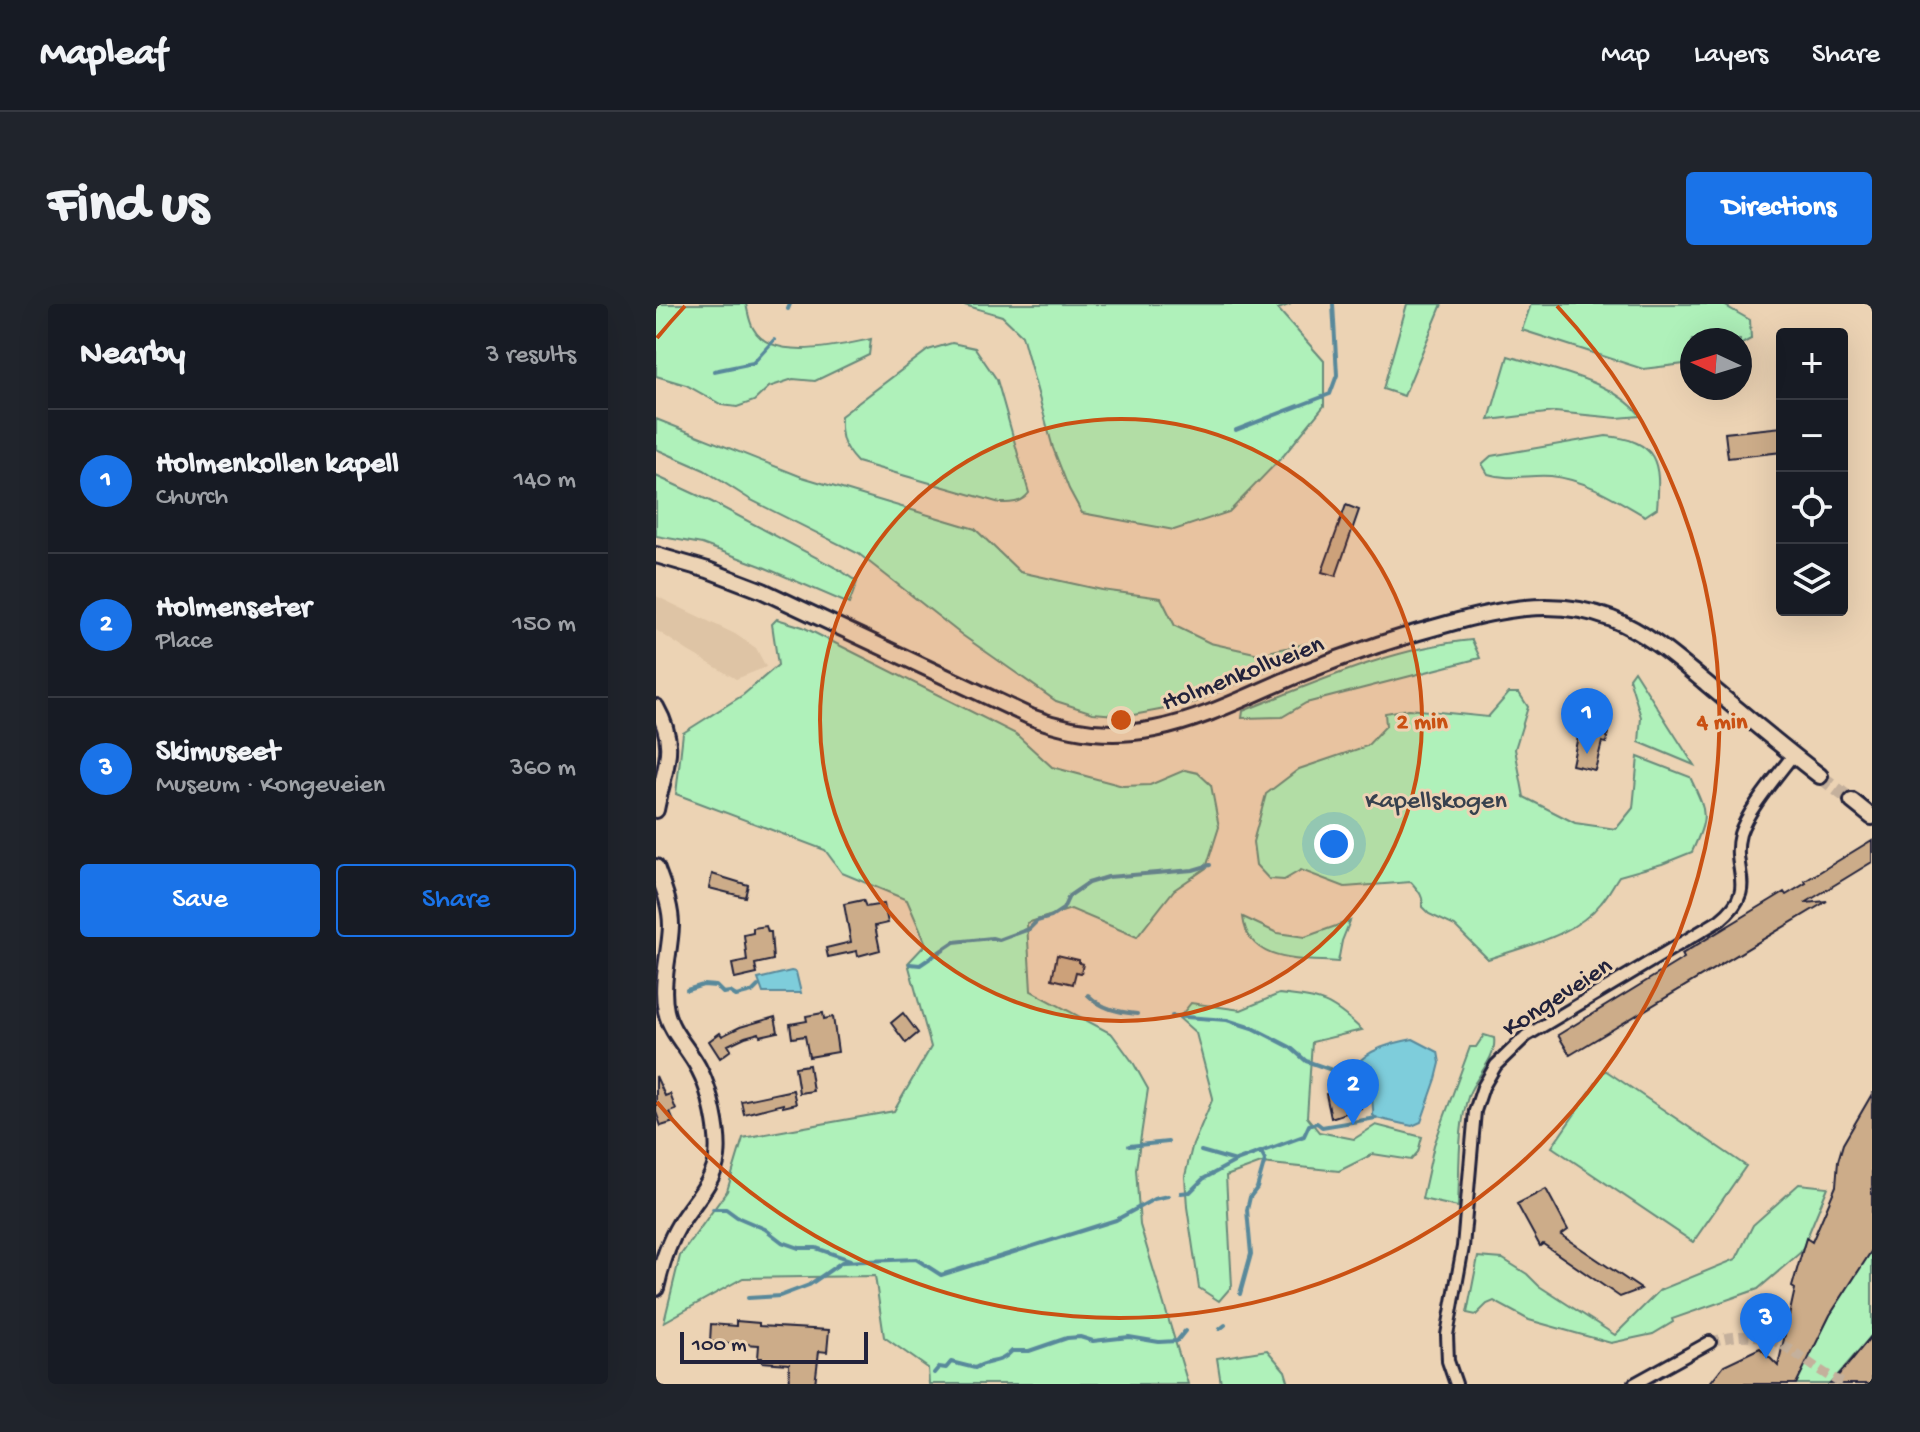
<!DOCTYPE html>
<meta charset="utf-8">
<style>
:root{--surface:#171b24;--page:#20242c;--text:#f1f3f6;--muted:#9ea1a6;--line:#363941;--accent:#1a73e8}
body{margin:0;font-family:"Gochi Hand",sans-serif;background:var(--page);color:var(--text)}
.controls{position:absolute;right:24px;top:24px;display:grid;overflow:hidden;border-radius:8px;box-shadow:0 8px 32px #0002}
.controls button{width:72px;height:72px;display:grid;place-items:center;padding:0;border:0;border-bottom:2px solid var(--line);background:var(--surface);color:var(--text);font:40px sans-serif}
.compass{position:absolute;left:1024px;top:24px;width:72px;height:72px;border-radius:50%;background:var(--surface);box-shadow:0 8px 32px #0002;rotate:274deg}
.scale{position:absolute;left:24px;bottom:20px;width:188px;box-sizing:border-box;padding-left:8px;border:4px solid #22223b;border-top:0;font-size:22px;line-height:28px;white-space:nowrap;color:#22223b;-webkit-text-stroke:6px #ecd3b4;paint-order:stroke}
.you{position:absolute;left:678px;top:540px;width:28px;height:28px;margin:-20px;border:6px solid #fff;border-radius:50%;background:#1a73e8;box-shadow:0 0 0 12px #1a73e833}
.badge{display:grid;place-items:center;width:52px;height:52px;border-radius:50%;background:var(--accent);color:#fff;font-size:26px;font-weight:700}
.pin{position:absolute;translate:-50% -66px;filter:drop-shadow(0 2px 4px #0008)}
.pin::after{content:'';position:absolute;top:42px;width:28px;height:24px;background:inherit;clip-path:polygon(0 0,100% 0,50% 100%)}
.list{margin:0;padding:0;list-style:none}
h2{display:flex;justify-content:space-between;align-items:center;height:104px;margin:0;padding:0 32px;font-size:34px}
h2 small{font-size:26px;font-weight:400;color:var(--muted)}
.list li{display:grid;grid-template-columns:52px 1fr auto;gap:24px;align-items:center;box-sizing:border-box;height:144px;padding:0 32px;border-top:2px solid var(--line)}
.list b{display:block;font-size:30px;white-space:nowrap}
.list p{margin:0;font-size:26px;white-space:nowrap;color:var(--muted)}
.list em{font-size:26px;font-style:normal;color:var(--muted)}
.actions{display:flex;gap:16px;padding:24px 32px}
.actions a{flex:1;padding:18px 0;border:2px solid var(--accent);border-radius:8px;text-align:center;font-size:28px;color:var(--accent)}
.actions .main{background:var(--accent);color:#fff}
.icon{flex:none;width:44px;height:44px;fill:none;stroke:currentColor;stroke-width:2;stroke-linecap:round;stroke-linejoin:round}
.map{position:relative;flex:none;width:1216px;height:1080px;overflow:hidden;border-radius:8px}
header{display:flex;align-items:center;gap:48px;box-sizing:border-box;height:112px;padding:0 40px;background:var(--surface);border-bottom:2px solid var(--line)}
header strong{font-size:38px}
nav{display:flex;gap:44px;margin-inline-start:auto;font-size:28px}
.intro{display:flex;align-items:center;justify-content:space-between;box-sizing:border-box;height:192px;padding:0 48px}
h1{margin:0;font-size:56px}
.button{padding:20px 36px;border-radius:8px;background:var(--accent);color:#fff;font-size:28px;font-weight:700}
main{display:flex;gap:48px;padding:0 48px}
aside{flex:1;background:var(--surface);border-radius:8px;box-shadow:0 8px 32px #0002}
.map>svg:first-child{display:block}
.built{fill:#dec4a5}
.green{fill:#aff1ba;stroke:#688a7a;stroke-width:2}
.water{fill:#7ecddb;stroke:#59899b;stroke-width:2}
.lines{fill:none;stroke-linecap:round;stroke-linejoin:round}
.stream{stroke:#59899b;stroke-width:4}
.building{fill:#ccac89;stroke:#22223b;stroke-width:2}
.minor-tunnel{stroke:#c4b09c;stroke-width:10;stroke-dasharray:10 5;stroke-linecap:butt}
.secondary-tunnel{stroke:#c4b09c;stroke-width:14;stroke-dasharray:14 7;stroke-linecap:butt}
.minor-casing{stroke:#22223b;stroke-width:16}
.tertiary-casing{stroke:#22223b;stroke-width:20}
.secondary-casing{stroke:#22223b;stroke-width:20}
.minor{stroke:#ecd3b4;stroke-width:10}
.tertiary{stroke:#ecd3b4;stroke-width:14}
.secondary{stroke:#ecd3b4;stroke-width:14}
.ring{fill:none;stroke:#ca5113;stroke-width:4}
.labels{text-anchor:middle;stroke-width:6;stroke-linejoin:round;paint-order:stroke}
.street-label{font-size:26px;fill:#22223b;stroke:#ecd3b4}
.park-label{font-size:26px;fill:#37414e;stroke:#ecd3b4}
.centre{fill:#ca5113;stroke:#ecd3b4;stroke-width:4}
.ring-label{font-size:24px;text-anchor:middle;font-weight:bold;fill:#ca5113;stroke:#ecd3b4;stroke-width:6;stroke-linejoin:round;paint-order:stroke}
</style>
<header>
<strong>Mapleaf</strong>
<nav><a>Map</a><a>Layers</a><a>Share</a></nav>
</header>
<div class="intro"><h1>Find us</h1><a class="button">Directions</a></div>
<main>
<aside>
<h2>Nearby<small>3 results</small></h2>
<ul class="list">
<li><span class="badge">1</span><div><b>Holmenkollen kapell</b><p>Church</p></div><em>140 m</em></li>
<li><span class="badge">2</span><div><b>Holmenseter</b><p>Place</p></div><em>150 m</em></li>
<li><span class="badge">3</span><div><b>Skimuseet</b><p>Museum · Kongeveien</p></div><em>360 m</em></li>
</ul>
<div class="actions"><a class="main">Save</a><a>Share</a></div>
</aside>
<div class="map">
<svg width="1216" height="1080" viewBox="0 0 1216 1080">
<rect width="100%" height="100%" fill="#ecd3b4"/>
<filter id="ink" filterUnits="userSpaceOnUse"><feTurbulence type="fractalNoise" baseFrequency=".0125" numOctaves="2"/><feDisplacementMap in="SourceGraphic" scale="16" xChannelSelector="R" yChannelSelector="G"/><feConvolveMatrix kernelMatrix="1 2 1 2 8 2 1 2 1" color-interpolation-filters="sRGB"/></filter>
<g filter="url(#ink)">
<path class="built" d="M0,292L79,330L100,344L110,363L80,375L32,347L0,326Z"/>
<path class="green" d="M0,0H90C92,8 93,17 97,24C115,59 185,41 215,35L213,51L159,77L137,75L113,83L98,97L81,103L66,101L30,81L0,72Z
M305,0H635L622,5L668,57V102L628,151L573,208L518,226L426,209L413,185L397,144L366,31L346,12Z
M751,0H786L748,92L727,85Z
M875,0H1066L1094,16L1095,35L1084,41V36H1036V59L987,65L866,26Z
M296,39L319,44L341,76L373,189C365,199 357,199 344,199L201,158C187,144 184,132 185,112L272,46Z
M852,52C896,66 955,75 985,112L961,114L899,108L833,116Z
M0,115L146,173L319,225L364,268L446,286L505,294L519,322L554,339L603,350L662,337L669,340L535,400L472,412L437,409L400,397L306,331L203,250L95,196L48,166L0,145Z
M950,132C1002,136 1005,159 1001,204L989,212C959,195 931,176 895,172C873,170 854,177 832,170L826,160L835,152Z
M0,172L56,198L184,266L201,278L193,300L105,262L46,240L0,232Z
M121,315L147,323L360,430L396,463L467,482L494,481L529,466L542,469L555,481L563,523L550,564L518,586L481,633L415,605L371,619L375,687L456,730L478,760L492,785L480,865L484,921L532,1080H273L272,1064L228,1033L219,972L87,974L8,1018L24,952L71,887L87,834L238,807L275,743L252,659L270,640L251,596L186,569L169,546L20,490L27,429L87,391L122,361L116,320Z
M816,336L824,354L650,399L626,413L586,414L587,407C661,378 736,344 816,336Z
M978,367L1038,461L983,438L985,413L973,374Z
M853,389H863L872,403L859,445L868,493L919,519L960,525L977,504L982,453L1034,473C1051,510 1053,510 1036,548L1006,560L963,572C957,581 952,591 945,599C919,632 870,642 832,655L799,622L773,610L766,603C769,593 761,585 755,578L689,583L645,566L628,576L613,575L600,561L597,538L610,490L643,465L711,442L730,422L729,409L753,405L832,413Z
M587,613L621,629L649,633L694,617L686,637L682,658C645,655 592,660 587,613Z
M623,690C667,695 674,696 706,726L656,738L651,813L663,828L698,835L720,821L766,833L762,848L755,856L717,850L683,867L605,859L570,872L576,982L563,997L543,984L531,903L529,872L536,843L557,794L540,729L523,714L535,699L585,706Z
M828,731L838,734C841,754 820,772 813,790C801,824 804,867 802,903L766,895L778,841L814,743H820Z
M949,766L1090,862L1037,938L896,843Z
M1143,880L1172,883L1145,948L1102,985L1016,1015L1017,1018L997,1030L955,1039L873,1016L838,997L831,1000L820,1011L811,1009L822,953L847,955L871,970L883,982L959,1031L1004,986L1080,955L1097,921Z
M1216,946V1031L1174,1080H1139L1174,1011Z
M611,1046L629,1067L633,1080H565L561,1054Z"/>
<path class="water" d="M135,667L140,668L145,689H107L102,675Z
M757,735L782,748L784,759L780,775L765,818L756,822L720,814L717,811C718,796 713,771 698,763C712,745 736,739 757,735Z"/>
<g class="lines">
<path class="stream" d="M132,5L134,0
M58,67L97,59L118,36
M580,126L674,90L681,71L677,0
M254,660L264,661L298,638L336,634L343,636L373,625L381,617L395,613L407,605L413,592L432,579L452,573L537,566L554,561
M31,686L47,681L60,682L67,689L74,688L80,692L96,688L102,682
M432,691C446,705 462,708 481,710
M516,712L571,716L599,725L634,743L650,757L676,766
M473,842L512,838
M545,847L580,857
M525,889L534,888L547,875L580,857L648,832L653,821L661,819L666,823L720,814
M57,905H70L81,913L109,925L126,938L143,944H160L194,956
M584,990L595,950L591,906L594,893L601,884L609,856L605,848
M92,994L124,992L153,981L186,958L260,955L285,971L460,916L498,895L512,892
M564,1025L569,1021
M278,1069L283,1063L290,1064L295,1058L319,1064C333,1055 344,1061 356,1047H373L411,1034L424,1033L437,1037L473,1033L503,1038L521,1037L529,1027"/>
</g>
<path class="building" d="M1126,123V148L1072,154L1069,129Z
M690,201L703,206L680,272L666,268Z
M936,414L941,415L945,421L953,423L950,439L946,438L939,466L916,461L922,432L917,431L921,416L930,417Z
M1216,536V558L1149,599L1171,597L914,751L902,731L1028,654L1026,650L1128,588L1130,591L1150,579L1149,577Z
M56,570L92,581L89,593L53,584Z
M207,596L210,603L228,600L232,619L219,622L224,646L202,652L201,647L172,653L170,644L195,638L188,600Z
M110,622L112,628H115L117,656L99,660L101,670L79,675L76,660L91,657L88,631L97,629V624Z
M401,651L423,656V659L427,660L425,669L420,668L417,680L396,675Z
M167,709L168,715L177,713L182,748L153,753L149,732L136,734L134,720L151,717L150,712Z
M247,709L262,729L250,739L235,719Z
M119,713L122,728L104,732L103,729L89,733L72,741L75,746L64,754L53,737L64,729L66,732L84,723Z
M153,761L157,787L143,789L139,763Z
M0,772L9,792L14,790L20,806L14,808L18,818L5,822L0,808Z
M137,786L140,800L127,803V800L88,810L85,797Z
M687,787L688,791L702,788L705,804L675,814L670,790Z
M1216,790V946L1174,1011L1140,1080H1053L1068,1061L1104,1044L1122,1062L1139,985L1136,983L1150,934L1156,938L1180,882L1182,857L1187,840Z
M890,885L912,926L905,931L985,985L964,993L887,940L884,942L861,900Z
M80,1017L103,1019V1022L173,1026L171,1048L163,1047L159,1080H134L133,1060L106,1058V1054H102L103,1041L54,1038L55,1020L80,1022Z
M1216,1031V1080H1174L1190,1063Z"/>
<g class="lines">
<path class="minor-tunnel" d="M1054,1038C1125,1017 1132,1053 1188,1080"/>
<path class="secondary-tunnel" d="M1164,472L1196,497"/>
<defs>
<path id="minor" d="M800,1080L792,1057L791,1031L807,943L819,807L827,783L840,761L870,732L1064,616C1104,584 1074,567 1084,530C1091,507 1122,471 1137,451
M978,1080L1054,1038"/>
<path id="tertiary" d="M0,403C23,444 8,463 0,506
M0,563C7,583 15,601 15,622C14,650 4,679 10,707C15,729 33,745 43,765C54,785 64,830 61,853C58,879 36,899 23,921C11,941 5,962 0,984"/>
<path id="secondary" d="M0,251L52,266L107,287L375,413C480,454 552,409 646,369C697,348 749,331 802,317C854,303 905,295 956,315C992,329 1022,356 1051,380C1088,411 1125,442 1164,472
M1196,497L1216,513"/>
</defs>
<use href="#minor" class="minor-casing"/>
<use href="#tertiary" class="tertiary-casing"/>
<use href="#secondary" class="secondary-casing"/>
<use href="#minor" class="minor"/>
<use href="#tertiary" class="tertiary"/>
<use href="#secondary" class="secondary"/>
</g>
</g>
<circle cx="465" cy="416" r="301" fill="#ca5113" fill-opacity=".12"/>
<g class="ring">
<circle cx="465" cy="416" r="301"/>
<path d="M1 34A601 601 0 0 1 29 2M901 2A601 601 0 1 1 1 798"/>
</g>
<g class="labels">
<g class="street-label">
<text transform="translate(586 367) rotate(-21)" y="9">Holmenkollveien</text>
<text transform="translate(900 691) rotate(-33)" y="9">Kongeveien</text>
</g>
<g class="park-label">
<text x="780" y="503">Kapellskogen</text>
</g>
</g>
<circle cx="465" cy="416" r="12" class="centre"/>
<g class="ring-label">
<text x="766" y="424">2 min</text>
<text x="1066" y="424">4 min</text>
</g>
</svg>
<div class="controls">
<button>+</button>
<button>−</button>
<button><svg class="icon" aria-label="locate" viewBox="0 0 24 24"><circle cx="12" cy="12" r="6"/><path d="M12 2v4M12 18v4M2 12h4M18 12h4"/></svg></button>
<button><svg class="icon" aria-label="layers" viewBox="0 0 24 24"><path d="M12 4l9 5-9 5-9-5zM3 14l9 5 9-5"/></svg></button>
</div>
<svg class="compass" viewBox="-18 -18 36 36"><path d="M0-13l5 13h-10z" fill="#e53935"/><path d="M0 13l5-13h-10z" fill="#9ea1a6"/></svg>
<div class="scale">100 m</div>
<div class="you"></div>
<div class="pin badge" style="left:931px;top:450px">1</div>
<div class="pin badge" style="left:697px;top:821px">2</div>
<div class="pin badge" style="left:1110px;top:1055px">3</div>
</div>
</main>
